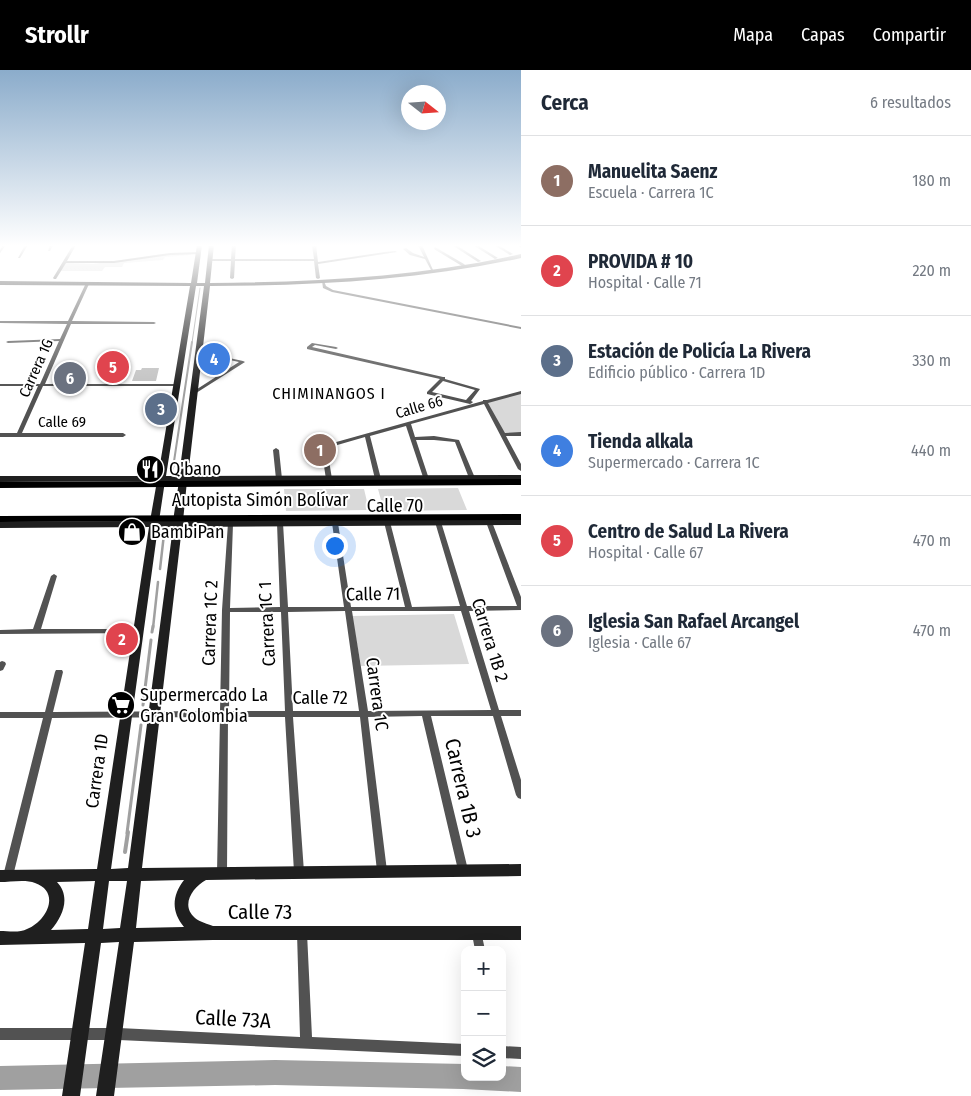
<!DOCTYPE html>
<html lang="es">
<meta charset="utf-8">
<style>
:root{--surface:#fff;--page:#f6f6f7;--text:#1f2937;--muted:#747a83;--line:#e0e1e3;--accent:#000}
body{margin:0;font-family:"Fira Sans Condensed",sans-serif;background:var(--page);color:var(--text)}
.controls{position:absolute;right:15px;bottom:15px;display:grid;overflow:hidden;border-radius:10px;box-shadow:0 5px 20px #0002}
.controls button{width:45px;height:45px;display:grid;place-items:center;padding:0;border:0;border-bottom:1px solid var(--line);background:var(--surface);color:var(--text);font:25px sans-serif}
.compass{position:absolute;left:401px;top:15px;width:45px;height:45px;border-radius:50%;background:var(--surface);box-shadow:0 5px 20px #0002;rotate:107deg}
.you{position:absolute;left:334px;top:475px;width:18px;height:18px;margin:-12px;border:4px solid #fff;border-radius:50%;background:#1a73e8;box-shadow:0 0 0 8px #1a73e833}
.badge{display:grid;place-items:center;width:32px;height:32px;border-radius:50%;background:var(--accent);color:#fff;font-size:16px;font-weight:700}
.pin{position:absolute;translate:-50% -50%;border:2px solid #fff;box-shadow:0 1px 5px #0006}
.list{margin:0;padding:0;list-style:none}
h2{display:flex;justify-content:space-between;align-items:center;height:65px;margin:0;padding:0 20px;font-size:21px}
h2 small{font-size:16px;font-weight:400;color:var(--muted)}
.list li{display:grid;grid-template-columns:32px 1fr auto;gap:15px;align-items:center;box-sizing:border-box;height:90px;padding:0 20px;border-top:1px solid var(--line)}
.list b{display:block;font-size:19px;white-space:nowrap}
.list p{margin:0;font-size:16px;white-space:nowrap;color:var(--muted)}
.list em{font-size:16px;font-style:normal;color:var(--muted)}
.icon{flex:none;width:28px;height:28px;fill:none;stroke:currentColor;stroke-width:2;stroke-linecap:round;stroke-linejoin:round}
.map{position:relative;flex:none;width:521px;height:1026px;overflow:hidden}
header{display:flex;align-items:center;gap:30px;box-sizing:border-box;height:70px;padding:0 25px;background:var(--accent);color:#fff}
header strong{font-size:24px}
nav{display:flex;gap:28px;margin-inline-start:auto;font-size:18px}
main{display:flex}
aside{flex:1;background:var(--surface)}
.map>svg:first-child{display:block}
.green{fill:#d9d9d9}
.water{fill:#a0a0a0}
.lines{fill:none;stroke-linecap:round;stroke-linejoin:round}
.stream-far4{stroke:#a0a0a0;stroke-width:1}
.stream-far3{stroke:#a0a0a0;stroke-width:2}
.stream-far2{stroke:#a0a0a0;stroke-width:2.5}
.stream-far1{stroke:#a0a0a0;stroke-width:3}
.stream{stroke:#a0a0a0;stroke-width:4}
.building{fill:#c2c2c2}
.street{fill:#525252;fill-rule:evenodd}
.secondary{fill:#1f1f1f;fill-rule:evenodd}
.highway{fill:#000;fill-rule:evenodd}
.labels{text-anchor:middle;stroke-width:4;stroke-linejoin:round;paint-order:stroke}
.far-street-label{font-size:15px;fill:#000;stroke:#fff}
.far-neighbourhood-label{font-size:16px;letter-spacing:1px;fill:#000;stroke:#fff}
.poi-label{font-size:18px;fill:#000;stroke:#fff;text-anchor:start}
.street-label{font-size:18px;fill:#000;stroke:#fff}
.near-street-label{font-size:21px;fill:#000;stroke:#fff}
</style>
<header>
<strong>Strollr</strong>
<nav><a>Mapa</a><a>Capas</a><a>Compartir</a></nav>
</header>
<main>
<div class="map">
<svg width="521" height="1026" viewBox="0 0 521 1026">
<rect width="100%" height="100%" fill="#fff"/>
<path class="green" d="M192,183L191,185L165,187L163,190L124,193L122,197H105L102,201H60L65,193L93,194L156,185Z
M521,322V364L504,365L485,331Z
M458,418L467,440L384,441L378,419Z
M284,419H364L369,440L286,441Z
M454,544L469,594L361,596L352,546Z"/>
<path class="water" d="M275,990L465,994V1007H502V996L521,997V1022L463,1019L275,1015L0,1020V996Z"/>
<g class="lines">
<path class="stream-far4" d="M192,273L200,218"/>
<path class="stream-far3" d="M173,398L192,272"/>
<path class="stream-far2" d="M172,402L173,396
M160,499L164,464
M153,558L158,512"/>
<path class="stream-far1" d="M152,562L153,556
M143,635L151,570
M127,763L141,655"/>
<path class="stream" d="M125,782L128,762"/>
</g>
<path class="building" d="M142,298H159L156,311H132L136,300H141Z
M60,304H84L81,312H57Z"/>
<g class="lines">
<path class="street" d="M3,175H6L0,183V180Z
M25,175H28L20,188H18Z
M50,175H53L50,181H48Z
M73,175H76L67,191H114L170,183L199,182L201,183L199,184L170,185L114,193H66L56,209H54L53,208Z
M232,175H236L235,189H314L312,175H316L318,192L385,182L395,181L397,182L318,194L320,208L318,209L316,208L314,191H235L234,208L232,209L230,208L231,191H210L208,190L210,189H231Z
M418,175H422L433,200H431L425,189L410,185L403,179L406,178L413,183L424,187Z
M452,175H456L481,191L478,192Z
M473,175H477L498,188L495,189Z
M494,175H498L513,184L510,185Z
M521,175V178L518,175Z
M435,177L464,194L465,195L462,196L434,179Z
M322,211H324L326,216L333,220L521,257V259L332,222L323,218Z
M86,213L89,214L72,251L154,252L156,253L154,254H71L45,314H177L179,315L177,316H43L22,363H123L126,365L123,367H0V363H17L38,316H0V314H40L59,271L8,273L6,272L8,271L60,269L67,254L0,253V251H68Z
M312,273L336,277L338,278L336,279L315,275L312,277L443,307H445V309L480,319L471,331L473,332L472,333L470,334L427,324V322L440,309L307,279V277ZM443,311L475,320L466,330L432,322Z
M197,281L243,291L245,292L193,325L191,324V323L239,292L197,283Z
M521,321V324L488,333L505,363L521,362V366H506L521,394V401L518,399L484,334L411,354L415,367L434,366L459,370L475,408L474,409H470L469,408L455,372L434,370H416L429,409L426,411L424,410L406,356L370,366L381,409L380,410L378,411L375,409L365,367L327,378L332,409L329,411L326,409L321,377L322,376L483,331V330H487Z
M276,378L279,380L282,409L279,411L276,409L273,380Z
M387,450L390,452L412,537L460,536L435,452L438,450L441,452L467,536H517L486,452L489,450L492,452L521,527V540L469,541L499,640H521V646H501L521,710V729L518,728L516,725L493,646H431L468,800L466,803L463,804L460,803L458,800L422,646L368,647L387,801L385,804L382,805L379,804L377,801L360,647H293L304,802L302,805L299,806L296,805L294,802L285,647H228L227,803L225,806L222,807L219,806L217,803L220,647L52,648L13,806L11,809L8,810L5,809L3,806L43,648H0V642H45L55,602L56,600H62L63,602L53,642L220,641L222,540L228,453H232L233,454L230,538L280,537L277,453L280,451L283,453L288,537H344L332,453L335,451L338,453L351,537H405L384,452ZM345,541L359,641H293L288,542ZM352,541H461L491,640L368,641ZM230,542H281L285,641H229Z
M54,504L57,506L41,559H138L142,561L141,563L0,564V560L33,559L51,506Z
M2,591L5,592L6,594L3,600L0,601V592Z
M302,858L306,860L307,863L312,967L465,974V986L119,970H0V958H119L300,967L297,863L298,860Z
M477,859L481,861L485,880H475L472,864L473,861Z
M502,976L521,977V989L502,988Z"/>
<path class="secondary" d="M197,175H202L197,213H205L209,175H214L210,213C315,212 419,207 521,184V188C419,210 314,216 210,216L188,406L521,405V411H187L183,451L521,449V455L182,457L142,798L521,794V806L206,810C193,817 180,835 195,848C200,852 208,854 213,856H521V870H213L134,872L114,1026H96L119,872L101,873L80,1026H62L85,873L0,875V861C8,861 20,863 27,859C47,851 61,822 35,813C26,809 10,812 0,812V800L97,799L149,457L0,458V452L150,451L157,411L0,412V406H158L190,216L0,215V211L191,213ZM196,216H204L179,406H166ZM165,411H179L173,451H159ZM158,457H173L128,798L111,799ZM184,810C172,826 171,841 184,857L136,858L141,811ZM95,811L88,859L51,860C63,846 71,827 57,812ZM109,811H127L120,858L103,859Z"/>
<path class="highway" d="M521,409V415L0,418V412Z
M521,444V450L0,452V446Z"/>
</g>
<linearGradient id="sky" x2="0" y2="1"><stop stop-color="#8baccb"/><stop offset="0.55" stop-color="#fff"/><stop offset="1" stop-color="#fff" stop-opacity="0"/></linearGradient>
<rect width="521" height="319" fill="url(#sky)"/>
<defs>
<symbol id="restaurant-disc" viewBox="-11 -11 22 22"><circle r="9.5" fill="#000" stroke="#fff"/><path d="M-5-6h1v4h1v-4h1v4h1v-4h1v5L-1.5 .5V6h-2V.5L-5-1ZM5-6V6H3V1.5H1.5Q1.5-4 5-6Z" fill="#fff"/></symbol>
<symbol id="shop-disc" viewBox="-11 -11 22 22"><circle r="9.5" fill="#000" stroke="#fff"/><path d="M-5-2.5h2.3a2.7 3.5 0 0 1 5.4 0H5L5.5 6h-11ZM-1.5-2.5h3a1.5 2.3 0 0 0-3 0Z" fill="#fff"/></symbol>
<symbol id="supermarket-disc" viewBox="-11 -11 22 22"><circle r="9.5" fill="#000" stroke="#fff"/><path d="M-6-5.5h2.5l.6 2H6L4.5 2H-2.5L-4.4-4H-6ZM-1.5 3.2a1.3 1.3 0 1 0 .1 0ZM3 3.2a1.3 1.3 0 1 0 .1 0Z" fill="#fff"/></symbol>
</defs>
<g fill-rule="evenodd">
<use href="#restaurant-disc" x="134" y="383" width="32" height="32"/>
<use href="#shop-disc" x="116" y="446" width="32" height="32"/>
<use href="#supermarket-disc" x="105" y="619" width="32" height="32"/>
</g>
<g class="labels">
<g class="far-street-label">
<text transform="translate(36 298) rotate(-66)" y="5">Carrera 1G</text>
<text transform="translate(419 337) rotate(-16)" y="5">Calle 66</text>
<text x="62" y="357">Calle 69</text>
</g>
<g class="far-neighbourhood-label">
<text x="329" y="329">CHIMINANGOS I</text>
</g>
<g class="poi-label">
<text x="169" y="405">Q'bano</text>
<text x="151" y="468">BambiPan</text>
<text x="140" y="631">Supermercado La<tspan x="140" dy="21">Gran Colombia</tspan></text>
</g>
<g class="street-label">
<text x="260" y="436">Autopista Simón Bolívar</text>
<text x="395" y="442">Calle 70</text>
<text transform="translate(373 524) rotate(-1)" y="6">Calle 71</text>
<text transform="translate(210 553) rotate(-88)" y="6">Carrera 1C 2</text>
<text transform="translate(267 554) rotate(-93)" y="6">Carrera 1C 1</text>
<text transform="translate(490 570) rotate(73)" y="6">Carrera 1B 2</text>
<text transform="translate(377 624) rotate(82)" y="6">Carrera 1C</text>
<text x="320" y="634">Calle 72</text>
<text transform="translate(97 701) rotate(-82)" y="6">Carrera 1D</text>
</g>
<g class="near-street-label">
<text transform="translate(463 718) rotate(77)" y="7">Carrera 1B 3</text>
<text x="260" y="849">Calle 73</text>
<text transform="translate(233 949) rotate(3)" y="7">Calle 73A</text>
</g>
</g>
</svg>
<div class="controls">
<button>+</button>
<button>−</button>
<button><svg class="icon" aria-label="layers" viewBox="0 0 24 24"><path d="M12 4l9 5-9 5-9-5zM3 14l9 5 9-5"/></svg></button>
</div>
<svg class="compass" viewBox="-18 -18 36 36"><path d="M0-13l5 13h-10z" fill="#e53935"/><path d="M0 13l5-13h-10z" fill="#747a83"/></svg>
<div class="you"></div>
<div class="pin badge" style="left:320px;top:380px;background:#8d6e63">1</div>
<div class="pin badge" style="left:122px;top:569px;background:#e0444e">2</div>
<div class="pin badge" style="left:161px;top:339px;background:#5c6f8a">3</div>
<div class="pin badge" style="left:214px;top:289px;background:#3f7fe0">4</div>
<div class="pin badge" style="left:113px;top:297px;background:#e0444e">5</div>
<div class="pin badge" style="left:70px;top:308px;background:#6b7280">6</div>
</div>
<aside>
<h2>Cerca<small>6 resultados</small></h2>
<ul class="list">
<li><span class="badge" style="background:#8d6e63">1</span><div><b>Manuelita Saenz</b><p>Escuela · Carrera 1C</p></div><em>180 m</em></li>
<li><span class="badge" style="background:#e0444e">2</span><div><b>PROVIDA # 10</b><p>Hospital · Calle 71</p></div><em>220 m</em></li>
<li><span class="badge" style="background:#5c6f8a">3</span><div><b>Estación de Policía La Rivera</b><p>Edificio público · Carrera 1D</p></div><em>330 m</em></li>
<li><span class="badge" style="background:#3f7fe0">4</span><div><b>Tienda alkala</b><p>Supermercado · Carrera 1C</p></div><em>440 m</em></li>
<li><span class="badge" style="background:#e0444e">5</span><div><b>Centro de Salud La Rivera</b><p>Hospital · Calle 67</p></div><em>470 m</em></li>
<li><span class="badge" style="background:#6b7280">6</span><div><b>Iglesia San Rafael Arcangel</b><p>Iglesia · Calle 67</p></div><em>470 m</em></li>
</ul>
</aside>
</main>
